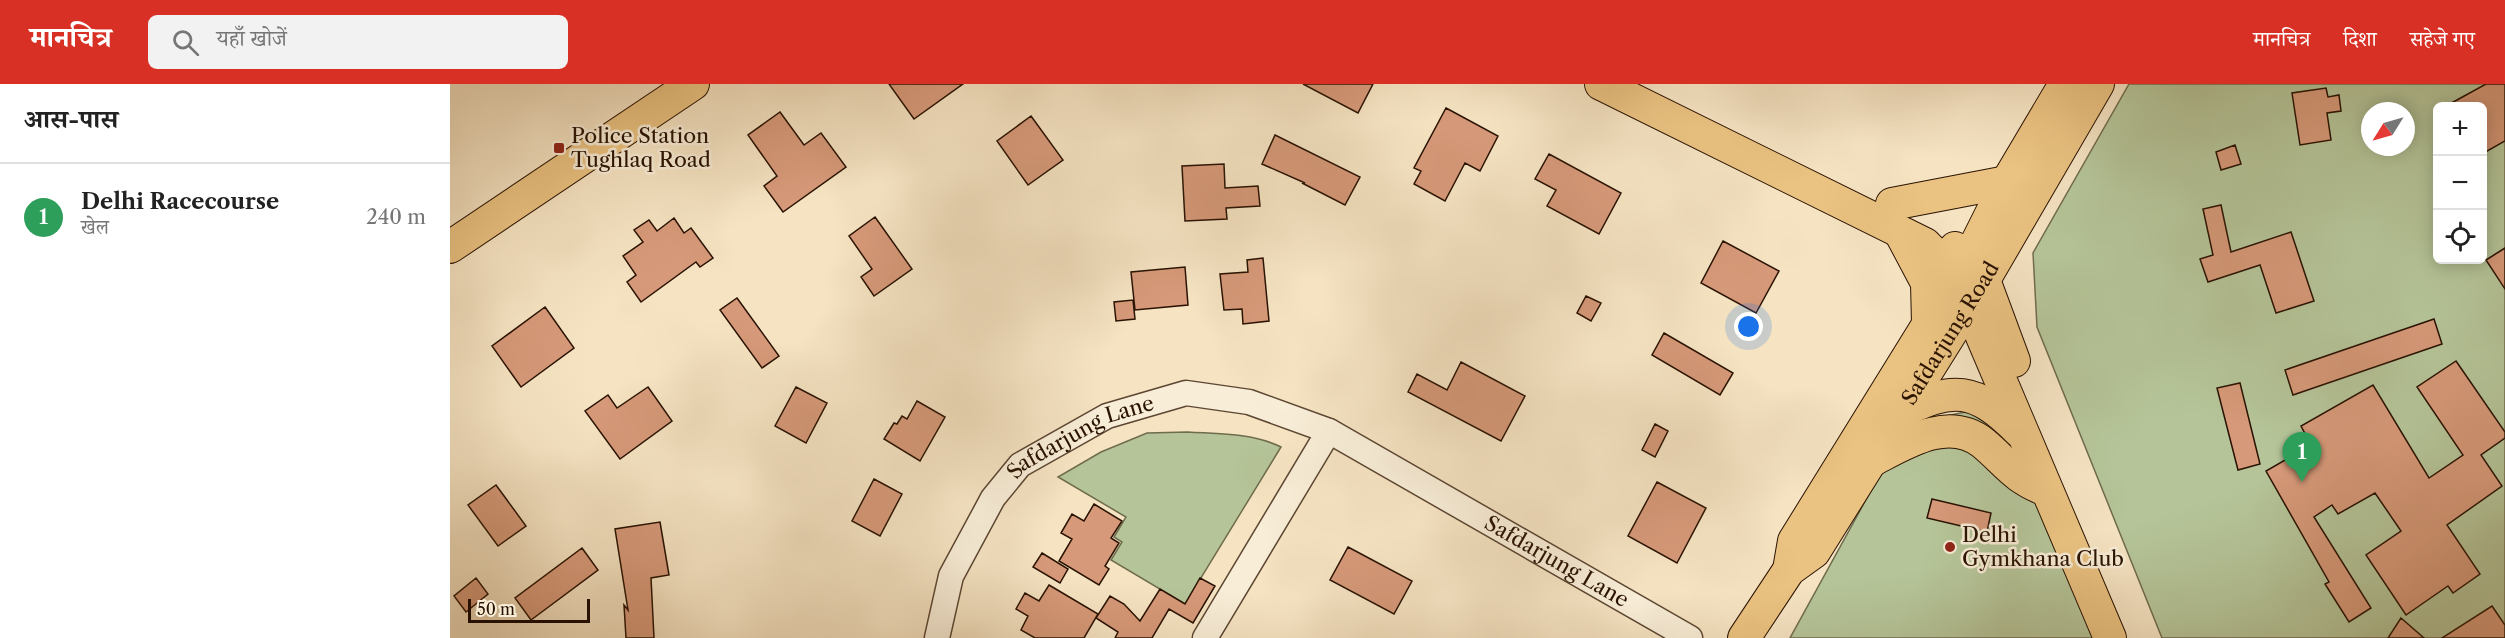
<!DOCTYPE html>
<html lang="hi">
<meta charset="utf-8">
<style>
:root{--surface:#fff;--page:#f2f2f2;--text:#222;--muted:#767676;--line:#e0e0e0;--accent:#d93025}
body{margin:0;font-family:"Libre Caslon Text","Noto Serif Devanagari",serif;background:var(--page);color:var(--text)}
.controls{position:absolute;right:18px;top:18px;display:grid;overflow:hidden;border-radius:9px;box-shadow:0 3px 15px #0003}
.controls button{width:54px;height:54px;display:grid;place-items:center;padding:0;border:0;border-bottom:2px solid var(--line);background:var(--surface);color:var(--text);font:30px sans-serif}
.compass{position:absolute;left:1911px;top:18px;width:54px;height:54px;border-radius:50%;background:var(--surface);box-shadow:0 3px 15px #0003;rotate:233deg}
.scale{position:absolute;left:18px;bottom:15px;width:122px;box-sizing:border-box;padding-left:6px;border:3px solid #291202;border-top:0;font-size:16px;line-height:21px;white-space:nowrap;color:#291202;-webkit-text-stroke:4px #f8edd7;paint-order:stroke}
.you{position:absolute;left:1299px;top:243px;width:21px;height:21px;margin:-15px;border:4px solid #fff;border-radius:50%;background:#1a73e8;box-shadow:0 0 0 9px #1a73e833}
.badge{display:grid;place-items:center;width:39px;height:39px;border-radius:50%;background:var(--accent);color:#fff;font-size:20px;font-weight:700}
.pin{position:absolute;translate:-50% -50px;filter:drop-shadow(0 2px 3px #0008)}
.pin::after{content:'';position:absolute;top:32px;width:21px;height:18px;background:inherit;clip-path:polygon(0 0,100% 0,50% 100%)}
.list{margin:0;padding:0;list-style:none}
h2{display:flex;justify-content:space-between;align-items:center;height:78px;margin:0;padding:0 24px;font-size:26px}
h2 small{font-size:20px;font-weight:400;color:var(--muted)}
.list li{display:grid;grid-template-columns:39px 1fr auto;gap:18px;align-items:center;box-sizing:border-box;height:108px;padding:0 24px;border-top:2px solid var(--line)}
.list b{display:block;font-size:22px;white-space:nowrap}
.list p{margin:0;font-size:20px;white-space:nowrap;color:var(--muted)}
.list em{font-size:20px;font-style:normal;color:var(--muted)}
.icon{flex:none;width:33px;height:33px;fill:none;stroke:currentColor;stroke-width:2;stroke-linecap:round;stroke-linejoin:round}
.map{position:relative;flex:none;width:2055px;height:554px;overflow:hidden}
header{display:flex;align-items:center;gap:36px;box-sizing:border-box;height:84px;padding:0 30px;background:var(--accent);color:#fff}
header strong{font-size:28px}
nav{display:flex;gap:33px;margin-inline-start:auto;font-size:21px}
.search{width:420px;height:54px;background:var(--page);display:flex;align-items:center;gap:15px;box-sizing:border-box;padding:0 21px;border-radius:9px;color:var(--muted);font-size:22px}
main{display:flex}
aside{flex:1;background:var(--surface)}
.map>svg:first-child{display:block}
.green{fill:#b5c599;stroke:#6f6c4e;stroke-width:1.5;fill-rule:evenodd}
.building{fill:#d69979;stroke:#291202;stroke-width:1.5}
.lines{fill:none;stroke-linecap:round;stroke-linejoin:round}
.minor-casing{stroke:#5c4632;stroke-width:27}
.major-casing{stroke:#291202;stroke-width:34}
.minor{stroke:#f8edd7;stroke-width:24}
.major{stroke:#eac281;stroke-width:32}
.poi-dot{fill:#8f2418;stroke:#f8edd7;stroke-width:2}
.labels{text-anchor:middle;stroke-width:5;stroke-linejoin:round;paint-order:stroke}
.poi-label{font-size:21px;fill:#291202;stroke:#f8edd7;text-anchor:start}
.street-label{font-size:21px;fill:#291202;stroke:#f8edd7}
</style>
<header>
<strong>मानचित्र</strong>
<div class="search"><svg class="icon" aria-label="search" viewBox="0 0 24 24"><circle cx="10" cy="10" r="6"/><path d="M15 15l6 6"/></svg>यहाँ खोजें</div>
<nav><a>मानचित्र</a><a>दिशा</a><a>सहेजे गए</a></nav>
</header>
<main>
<aside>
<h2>आस-पास<small></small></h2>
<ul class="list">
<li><span class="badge" style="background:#2e9e5b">1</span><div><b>Delhi Racecourse</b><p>खेल</p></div><em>240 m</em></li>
</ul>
</aside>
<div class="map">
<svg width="2055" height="554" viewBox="0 0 2055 554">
<rect width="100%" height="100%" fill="#f5e3c2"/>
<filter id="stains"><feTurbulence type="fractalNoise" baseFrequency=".00333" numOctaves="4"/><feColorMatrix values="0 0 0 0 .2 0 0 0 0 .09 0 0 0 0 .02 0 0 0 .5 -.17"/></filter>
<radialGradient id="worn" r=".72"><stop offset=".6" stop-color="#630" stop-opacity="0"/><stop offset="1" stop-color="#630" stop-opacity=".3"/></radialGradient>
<path class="green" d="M1679,0H2055V554H1712L1587,243L1583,169ZM1988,22H2032V176H1988ZM1920,27H1956V63H1920Z
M1520,327L1563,353L1648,554H1340L1440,372L1477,336Z
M738,348C769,350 803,349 831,363L735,520L661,476L672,458L664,453L676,433L608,393L651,368L697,349Z"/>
<path class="building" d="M439,0H513L464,35Z
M853,0H923L908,29Z
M2036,0H2055V57L2032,70V22H1996Z
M1876,4L1878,13L1889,11L1891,27L1877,29L1881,56L1850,61L1842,9Z
M996,24L1048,52L1030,87L1015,79L995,117L964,100L971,87L964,84Z
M330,28L354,61L371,49L396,83L333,128L314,102L327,92L298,51Z
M581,32L613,76L578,101L547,57Z
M825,51L910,93L895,121L852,99H855L812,80Z
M1785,61L1791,80L1771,86L1766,68Z
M1099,70L1171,109L1149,150L1097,122L1106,106L1085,95Z
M774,80L775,104L808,102L810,122L776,124L777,135L735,137L732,82Z
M1771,121L1781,168L1841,148L1864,217L1826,229L1810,181L1758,198L1750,175L1763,171L1753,125Z
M425,133L462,185L424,212L411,193L422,185L399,152Z
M224,134L234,149L241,144L263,174L250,183L246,178L191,218L177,198L186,191L173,172L193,158L184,146L199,136L207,147Z
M1273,157L1329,187L1306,229L1251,199Z
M2055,164V205L2036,176Z
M813,174L819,237L793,240L792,225L774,226L770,190L798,188L797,176Z
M735,183L738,221L685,226L681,188Z
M1136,212L1151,219L1141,237L1127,229Z
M287,214L329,272L312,284L270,226Z
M683,216L685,235L666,237L664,218Z
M95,223L124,264L71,303L42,262Z
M1984,235L1992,260L1843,311L1835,286Z
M1214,249L1283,289L1270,311L1202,271Z
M2006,277L2055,348V354L2031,371L2052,402L1997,441L2030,490L2003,509L1998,502L1956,531L1916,471L1951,447L1925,409L1888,430L1882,421L1864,433L1921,524L1899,538L1875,500L1879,498L1816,387L1861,361L1851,342L1923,301L1979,394L2013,371L1967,303Z
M1011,278L1075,312L1051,357L958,308L967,290L997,306Z
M1790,299L1810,380L1788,386L1767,304Z
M198,303L222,337L170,375L135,327L158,311L167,324Z
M346,303L377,319L356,359L325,342Z
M467,317L495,333L470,377L434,355L444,339L447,340L452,332L457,335Z
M1205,340L1218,347L1205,373L1192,366Z
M424,395L452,410L430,452L402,437Z
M1207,398L1256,424L1227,479L1178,452Z
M46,401L76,442L48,462L18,421Z
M1482,415L1541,429L1537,448L1477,434Z
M644,420L672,437L661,454L669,459L655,482L659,485L649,501L609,477L622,455L611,449L622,430L634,437Z
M210,438L219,491L201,494L204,554H176L174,521L178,526L165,445Z
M898,463L962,497L944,530L880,496Z
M132,464L148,486L81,536L65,514Z
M592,469L618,485L610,499L583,483Z
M26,494L38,510L16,528L4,512Z
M750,494L765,502L743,539L719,525L702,554H665L668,548L646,534L660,512L674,520L690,537L710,505L735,520Z
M599,501L648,530L634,554H585L571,546L578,532L566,525L575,509L589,517Z
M2042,522L2055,541V554H1992Z
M1951,534L1974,554H1938Z"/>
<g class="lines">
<defs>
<g id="minor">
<path id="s1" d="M487,554L501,492L543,414L570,381L657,332L736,309L799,318L879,347L1240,554"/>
<path d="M755,554L879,347"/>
</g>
<g id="major">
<path d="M1151,0L1475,160C1505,190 1515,201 1528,243L1660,554"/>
<path d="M1442,120L1557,98"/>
<path d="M1451,150L1477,199L1478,240"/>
<path d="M0,163L243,0"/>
<path d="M1505,164L1534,196L1564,277"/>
<path d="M1448,330C1503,301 1525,303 1569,347"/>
<path d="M1421,377C1454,360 1498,331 1533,359C1557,379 1563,393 1596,406"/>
<path d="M1339,486L1344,457L1518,176L1557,98L1615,0"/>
<path id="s2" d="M1294,554L1339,486L1364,468L1534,196L1648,0"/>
</g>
</defs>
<use href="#minor" class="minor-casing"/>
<use href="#major" class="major-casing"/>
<use href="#minor" class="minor"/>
<use href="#major" class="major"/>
</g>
<g class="poi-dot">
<rect x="103" y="58" width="12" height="12" rx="3"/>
<circle cx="1500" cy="463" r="6"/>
</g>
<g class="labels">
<g class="poi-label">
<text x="121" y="59">Police Station<tspan x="121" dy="24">Tughlaq Road</tspan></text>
<text x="1512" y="458">Delhi<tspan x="1512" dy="24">Gymkhana Club</tspan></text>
</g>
<g class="street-label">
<text dy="7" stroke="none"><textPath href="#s2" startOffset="370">Safdarjung Road</textPath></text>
<text dy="7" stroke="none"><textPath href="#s1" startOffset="262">Safdarjung Lane</textPath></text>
<text dy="7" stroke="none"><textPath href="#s1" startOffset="788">Safdarjung Lane</textPath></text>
</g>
</g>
<rect width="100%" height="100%" filter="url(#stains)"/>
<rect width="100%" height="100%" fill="url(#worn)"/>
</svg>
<div class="controls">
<button>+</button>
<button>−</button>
<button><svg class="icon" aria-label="locate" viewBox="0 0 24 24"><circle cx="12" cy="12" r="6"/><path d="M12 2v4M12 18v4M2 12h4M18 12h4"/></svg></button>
</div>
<svg class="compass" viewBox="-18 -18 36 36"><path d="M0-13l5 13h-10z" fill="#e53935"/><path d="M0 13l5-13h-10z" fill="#767676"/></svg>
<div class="scale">50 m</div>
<div class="you"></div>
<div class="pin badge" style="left:1852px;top:398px;background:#2e9e5b">1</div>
</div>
</main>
